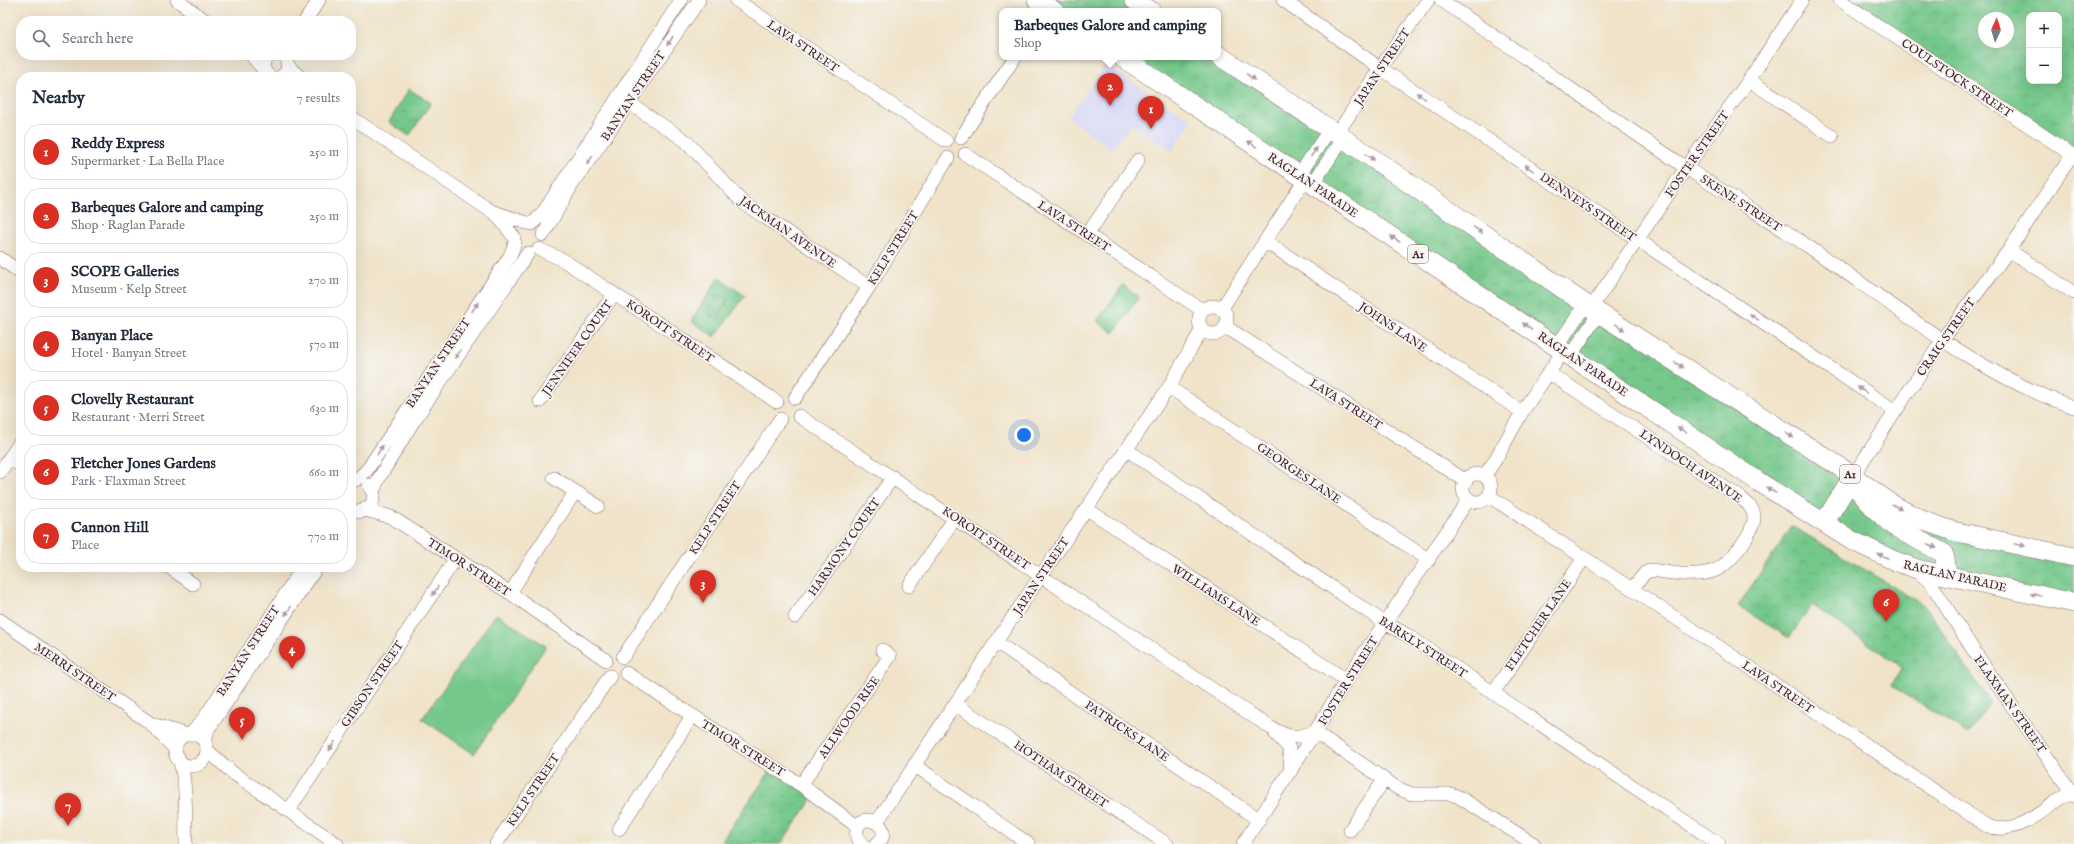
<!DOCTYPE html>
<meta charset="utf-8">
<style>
:root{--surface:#fff;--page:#f6f6f7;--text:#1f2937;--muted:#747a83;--line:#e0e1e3;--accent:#d93025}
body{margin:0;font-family:"IM FELL English",serif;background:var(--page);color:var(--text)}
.controls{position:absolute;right:12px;top:12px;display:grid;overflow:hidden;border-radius:8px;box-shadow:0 4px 16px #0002}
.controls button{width:36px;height:36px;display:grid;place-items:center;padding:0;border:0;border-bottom:1px solid var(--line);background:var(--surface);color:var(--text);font:20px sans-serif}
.compass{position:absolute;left:1978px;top:12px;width:36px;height:36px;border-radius:50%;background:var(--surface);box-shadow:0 4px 16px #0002;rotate:4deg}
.you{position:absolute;left:1024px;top:435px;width:14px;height:14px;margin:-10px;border:3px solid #fff;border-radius:50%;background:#1a73e8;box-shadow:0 0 0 6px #1a73e833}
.badge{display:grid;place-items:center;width:26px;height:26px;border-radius:50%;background:var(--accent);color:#fff;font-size:13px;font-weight:700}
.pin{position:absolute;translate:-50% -33px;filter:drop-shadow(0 1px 2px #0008)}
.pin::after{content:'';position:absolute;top:21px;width:14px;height:12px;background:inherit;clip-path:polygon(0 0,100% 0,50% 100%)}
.popup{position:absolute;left:999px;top:8px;width:222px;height:52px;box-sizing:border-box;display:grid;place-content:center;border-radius:8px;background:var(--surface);filter:drop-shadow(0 1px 3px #0005);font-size:13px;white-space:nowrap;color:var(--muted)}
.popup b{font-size:15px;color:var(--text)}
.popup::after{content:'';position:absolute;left:50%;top:100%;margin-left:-8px;border:8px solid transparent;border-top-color:var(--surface)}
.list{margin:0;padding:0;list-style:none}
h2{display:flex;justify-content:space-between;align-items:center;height:52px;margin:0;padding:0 16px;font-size:17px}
h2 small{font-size:13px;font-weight:400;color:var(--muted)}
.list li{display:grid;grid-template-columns:26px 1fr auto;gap:12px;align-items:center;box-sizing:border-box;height:56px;margin:0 8px 8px;padding:0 8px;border:1px solid var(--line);border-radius:16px}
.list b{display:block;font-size:15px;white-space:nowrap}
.list p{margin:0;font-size:13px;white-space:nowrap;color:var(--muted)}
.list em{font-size:13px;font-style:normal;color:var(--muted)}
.icon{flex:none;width:22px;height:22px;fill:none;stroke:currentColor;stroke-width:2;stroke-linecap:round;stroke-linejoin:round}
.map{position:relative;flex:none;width:2074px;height:844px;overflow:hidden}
.search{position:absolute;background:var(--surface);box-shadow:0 4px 16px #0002;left:16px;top:16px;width:340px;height:44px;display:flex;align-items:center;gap:10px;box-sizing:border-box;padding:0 14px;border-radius:16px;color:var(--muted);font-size:15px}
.panel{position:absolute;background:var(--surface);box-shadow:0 4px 16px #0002;left:16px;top:72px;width:340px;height:500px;border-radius:16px}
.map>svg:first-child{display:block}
.built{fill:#d7d7f8}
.grass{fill:url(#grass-tufts);stroke:#60745b}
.park{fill:url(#park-crowns);stroke:#60745b;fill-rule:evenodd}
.garden{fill:#75c88b;stroke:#60745b}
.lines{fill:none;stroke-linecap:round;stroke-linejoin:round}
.minor-casing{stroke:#846462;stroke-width:14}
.highway-casing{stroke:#846462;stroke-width:20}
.minor{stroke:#fff;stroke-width:13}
.highway{stroke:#fff;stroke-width:19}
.oneway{fill:#ae9aa0}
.labels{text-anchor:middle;stroke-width:3.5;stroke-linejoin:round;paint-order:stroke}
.shield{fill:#f6f6f2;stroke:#7e6067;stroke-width:1}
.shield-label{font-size:11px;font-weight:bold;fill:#4a1f2b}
.street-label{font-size:12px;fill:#4a1f2b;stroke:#f6f6f2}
</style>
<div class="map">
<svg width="2074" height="844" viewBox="0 0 2074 844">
<defs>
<pattern id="grass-tufts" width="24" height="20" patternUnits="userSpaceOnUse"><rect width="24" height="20" fill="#75c88b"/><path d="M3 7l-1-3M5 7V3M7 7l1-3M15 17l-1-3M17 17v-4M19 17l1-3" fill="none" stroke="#67ab78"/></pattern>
<pattern id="park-crowns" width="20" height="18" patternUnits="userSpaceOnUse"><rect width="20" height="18" fill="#75c88b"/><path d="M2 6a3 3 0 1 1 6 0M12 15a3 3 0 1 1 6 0" fill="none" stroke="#67ab78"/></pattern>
</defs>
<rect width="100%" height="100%" fill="#f6f6f2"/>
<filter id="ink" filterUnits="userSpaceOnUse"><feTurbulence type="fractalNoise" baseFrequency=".025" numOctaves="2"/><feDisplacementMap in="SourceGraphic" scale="8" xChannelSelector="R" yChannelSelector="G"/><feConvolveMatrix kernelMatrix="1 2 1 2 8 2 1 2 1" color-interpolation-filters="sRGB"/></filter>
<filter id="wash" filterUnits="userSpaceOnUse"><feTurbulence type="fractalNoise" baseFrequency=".012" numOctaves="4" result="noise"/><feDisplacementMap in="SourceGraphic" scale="16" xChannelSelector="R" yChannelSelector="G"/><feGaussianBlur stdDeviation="0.9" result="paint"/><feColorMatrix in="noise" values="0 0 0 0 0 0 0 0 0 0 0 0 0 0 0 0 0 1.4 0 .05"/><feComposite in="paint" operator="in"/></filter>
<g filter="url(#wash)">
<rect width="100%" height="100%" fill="#f0e3c9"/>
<path class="built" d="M1106,65L1192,120L1172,151L1131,124L1112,149L1068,117Z"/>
<path class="grass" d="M1037,0H1134L1151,11H1054Z
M1122,57H1218L1896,507L2074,557V603L1884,557Z
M719,277L745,296L715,337L691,321Z"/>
<path class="park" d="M1848,0H2074V151ZM2029,15H2059V81H2029ZM1984,18H2008V42H1984Z
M409,89L431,103L409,136L389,122Z
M719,294L728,300L717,319L707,313Z
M1792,526L1925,606L1990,702L1968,734L1892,685L1902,667L1812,605L1789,638L1738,606Z
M773,767L815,795L781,844H728L722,840Z"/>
<path class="garden" d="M1123,285L1139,297L1114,333L1097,321Z
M496,614L546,646L474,754L422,719Z"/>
</g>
<g filter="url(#ink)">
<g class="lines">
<defs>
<path id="minor" d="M177,0L206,21
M736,0L946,141
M1283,0L1380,68L1895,411
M1441,0C1523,55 1603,112 1685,167C1726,194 1768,219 1809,247C1891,302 1980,377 2074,407
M1840,0L2074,156
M305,21L319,0
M251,55L263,69
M268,55L264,60L263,69L270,77
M288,66L300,77
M280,77C289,72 290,63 283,55
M1749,80L1832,136
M620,97L686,141L742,202L869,287
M351,117L491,211L527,223
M1337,134L1380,68L1428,0
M961,138L1015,57
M965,154L1202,310
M1299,175L1330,129
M1312,185L1343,138
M496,214L514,237
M532,224L542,214L681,0
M543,235L572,185L699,0
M1087,235L1138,160
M1265,241L1522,412
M539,249L563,260L777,402
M2009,250L2074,293
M0,258L21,273
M1199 320a14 14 0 1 1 28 0a14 14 0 1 1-28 0Z
M1222,308L1305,179
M1591,308L1686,168L1749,80L1802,0
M1226,327L1466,481
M1557,346L1586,304
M1571,355L1599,313
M1549,373L1741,498C1747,503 1753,508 1754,516C1755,531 1730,564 1716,570C1698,578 1671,573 1652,570L1645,573L1632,589
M1169,387L1429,560
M795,398L869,287L948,158
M540,401L614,294
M799,416L1271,728C1290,738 1295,739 1315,732L1397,788L1412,794H1451L1459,797L1534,844
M1127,450L1385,623L1407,635L1719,844
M9,458L21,466
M0,472L21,441
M1463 488a14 14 0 1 1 28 0a14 14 0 1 1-28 0Z
M1484,476L1494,462L1522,412L1564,350
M1853,476L1943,339L2009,250L2072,155
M554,478L598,506
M356,480L367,470L510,256L515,243
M373,491L379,478L413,422L528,253
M1489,496L1632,589L1987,826C2017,837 2047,807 2071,791
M1087,509L1346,680
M351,510L361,512L372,504L374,495L369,485
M365,510L391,517L510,593L606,660
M169,567L193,584
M1917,571L1931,583L1972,648L2074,796
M909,586L955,518
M510,593L575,492
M795,617L893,477
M0,620L150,723L176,750
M996,642L1259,820
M623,657L780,419
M626,673L801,785L858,827
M1493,693L1584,558
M955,704L1167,844
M152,724L186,735
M1275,733L1289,748L1291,771
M191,734L205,717L303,567
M175 750a16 16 0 1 1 32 0a16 16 0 1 1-32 0Z
M205,742L208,729L216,718L317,567
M207,750L233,773L337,844
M177,755C188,776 185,820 186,844
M914,765L1029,844
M801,785L890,656L882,650
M289,810L456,558
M877,822L996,642L1169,387L1202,329
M619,829L692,716
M1350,830L1384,780
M496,844L610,676
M863,844L857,838C852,803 901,827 876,844
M1243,844L1315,732L1346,680L1469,499"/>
<path id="highway" d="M1037,0L1054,11
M1134,0L1151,11
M1218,55L1343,138L1591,308L1837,465L1896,507L1924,521L1953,531L2074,557
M1122,57L1759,482L1851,540L1895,561L1917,569L2074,603
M1858,490L1876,510L1898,529L1943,553L1945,558L1947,575
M1824,523L1853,476"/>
</defs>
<use href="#minor" class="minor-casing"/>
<use href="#highway" class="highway-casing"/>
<use href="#minor" class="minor"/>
<use href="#highway" class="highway"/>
</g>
<defs><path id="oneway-solid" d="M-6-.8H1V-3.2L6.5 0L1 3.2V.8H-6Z"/></defs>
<g class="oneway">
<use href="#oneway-solid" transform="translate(670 41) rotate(123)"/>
<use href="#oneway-solid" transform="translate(1251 77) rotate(33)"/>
<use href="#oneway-solid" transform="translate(1421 96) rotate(-146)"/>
<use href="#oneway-solid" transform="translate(1252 144) rotate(-146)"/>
<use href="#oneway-solid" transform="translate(1314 152) rotate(-56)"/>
<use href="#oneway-solid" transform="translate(1370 157) rotate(34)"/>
<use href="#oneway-solid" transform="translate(590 160) rotate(125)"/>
<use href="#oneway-solid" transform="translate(1529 168) rotate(-146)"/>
<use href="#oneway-solid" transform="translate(1478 230) rotate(34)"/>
<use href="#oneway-solid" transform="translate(1395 239) rotate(-147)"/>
<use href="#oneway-solid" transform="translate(475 307) rotate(-56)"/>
<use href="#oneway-solid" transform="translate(1754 317) rotate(-146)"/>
<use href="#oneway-solid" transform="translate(1527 326) rotate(-147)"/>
<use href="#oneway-solid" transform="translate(1620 327) rotate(34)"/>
<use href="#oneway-solid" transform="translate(458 354) rotate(124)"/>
<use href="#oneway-solid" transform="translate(1679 365) rotate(32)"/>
<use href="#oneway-solid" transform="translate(1862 390) rotate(-146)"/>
<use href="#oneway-solid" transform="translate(1682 430) rotate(-146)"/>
<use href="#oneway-solid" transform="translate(1789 435) rotate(32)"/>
<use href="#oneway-solid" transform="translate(380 450) rotate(-58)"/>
<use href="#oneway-solid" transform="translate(1771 490) rotate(-147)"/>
<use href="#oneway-solid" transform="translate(1897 507) rotate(31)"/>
<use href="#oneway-solid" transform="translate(2020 545) rotate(12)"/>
<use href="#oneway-solid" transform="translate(1932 546) rotate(26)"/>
<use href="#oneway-solid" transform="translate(1883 556) rotate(-156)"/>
<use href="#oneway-solid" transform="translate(435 591) rotate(124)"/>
<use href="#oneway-solid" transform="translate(2036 595) rotate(-168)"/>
<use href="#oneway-solid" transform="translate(288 611) rotate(124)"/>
<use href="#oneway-solid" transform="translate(332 746) rotate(124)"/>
</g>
</g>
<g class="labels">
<g class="shield">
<rect x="1408" y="245" width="20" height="18" rx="3"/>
<rect x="1840" y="465" width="20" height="18" rx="3"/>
</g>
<g class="shield-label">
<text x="1418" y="258">A1</text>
<text x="1850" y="478">A1</text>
</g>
<g class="street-label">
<text transform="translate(803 46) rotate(34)" y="4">LAVA STREET</text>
<text transform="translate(1382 67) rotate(-56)" y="4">JAPAN STREET</text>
<text transform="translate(1957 78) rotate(34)" y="4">COULSTOCK STREET</text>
<text transform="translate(633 96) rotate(-56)" y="4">BANYAN STREET</text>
<text transform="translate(1697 154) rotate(-55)" y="4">FOSTER STREET</text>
<text transform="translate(1313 185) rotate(34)" y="4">RAGLAN PARADE</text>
<text transform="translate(1741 203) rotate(33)" y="4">SKENE STREET</text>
<text transform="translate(1588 207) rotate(34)" y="4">DENNEYS STREET</text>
<text transform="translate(1074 226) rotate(33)" y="4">LAVA STREET</text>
<text transform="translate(788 232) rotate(35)" y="4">JACKMAN AVENUE</text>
<text transform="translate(893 248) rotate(-58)" y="4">KELP STREET</text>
<text transform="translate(1393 327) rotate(34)" y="4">JOHNS LANE</text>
<text transform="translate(670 331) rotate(34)" y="4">KOROIT STREET</text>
<text transform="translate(1946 337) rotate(-55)" y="4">CRAIG STREET</text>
<text transform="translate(577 348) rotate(-55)" y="4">JENNIFER COURT</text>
<text transform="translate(438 363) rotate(-56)" y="4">BANYAN STREET</text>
<text transform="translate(1583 364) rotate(34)" y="4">RAGLAN PARADE</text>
<text transform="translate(1346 404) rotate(33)" y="4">LAVA STREET</text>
<text transform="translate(1691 466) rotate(34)" y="4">LYNDOCH AVENUE</text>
<text transform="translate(1299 473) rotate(34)" y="4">GEORGES LANE</text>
<text transform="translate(715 518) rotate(-57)" y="4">KELP STREET</text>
<text transform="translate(986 538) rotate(34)" y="4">KOROIT STREET</text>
<text transform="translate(844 547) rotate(-55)" y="4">HARMONY COURT</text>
<text transform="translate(469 567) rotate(33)" y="4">TIMOR STREET</text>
<text transform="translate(1041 576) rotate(-56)" y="4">JAPAN STREET</text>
<text transform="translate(1955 576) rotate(13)" y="4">RAGLAN PARADE</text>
<text transform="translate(1216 595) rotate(33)" y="4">WILLIAMS LANE</text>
<text transform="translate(1538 625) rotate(-56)" y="4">FLETCHER LANE</text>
<text transform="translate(1423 647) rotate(33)" y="4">BARKLY STREET</text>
<text transform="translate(248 651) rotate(-57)" y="4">BANYAN STREET</text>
<text transform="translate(75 672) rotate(34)" y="4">MERRI STREET</text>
<text transform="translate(1348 681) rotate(-58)" y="4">FOSTER STREET</text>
<text transform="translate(372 684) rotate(-56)" y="4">GIBSON STREET</text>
<text transform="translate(1778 687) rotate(34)" y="4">LAVA STREET</text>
<text transform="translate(2010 704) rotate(55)" y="4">FLAXMAN STREET</text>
<text transform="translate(849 717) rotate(-55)" y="4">ALLWOOD RISE</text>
<text transform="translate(1127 731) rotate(34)" y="4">PATRICKS LANE</text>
<text transform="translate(743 748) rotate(32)" y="4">TIMOR STREET</text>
<text transform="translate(1061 774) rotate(34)" y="4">HOTHAM STREET</text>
<text transform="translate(533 790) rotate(-56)" y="4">KELP STREET</text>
</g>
</g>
</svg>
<div class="controls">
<button>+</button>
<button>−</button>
</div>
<svg class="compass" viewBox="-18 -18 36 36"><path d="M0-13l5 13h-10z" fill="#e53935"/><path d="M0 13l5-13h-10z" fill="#747a83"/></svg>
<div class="you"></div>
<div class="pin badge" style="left:1151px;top:129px">1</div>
<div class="pin badge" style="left:1110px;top:106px">2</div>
<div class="popup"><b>Barbeques Galore and camping</b>Shop</div>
<div class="pin badge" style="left:703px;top:603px">3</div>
<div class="pin badge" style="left:292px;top:669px">4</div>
<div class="pin badge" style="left:242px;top:740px">5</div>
<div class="pin badge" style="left:1886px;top:622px">6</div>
<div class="pin badge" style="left:68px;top:826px">7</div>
<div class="search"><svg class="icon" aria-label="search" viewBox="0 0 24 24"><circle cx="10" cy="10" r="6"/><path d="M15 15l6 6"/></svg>Search here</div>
<section class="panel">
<h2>Nearby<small>7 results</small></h2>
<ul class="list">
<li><span class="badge">1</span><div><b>Reddy Express</b><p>Supermarket · La Bella Place</p></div><em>250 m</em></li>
<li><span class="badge">2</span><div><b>Barbeques Galore and camping</b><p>Shop · Raglan Parade</p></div><em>250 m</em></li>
<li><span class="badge">3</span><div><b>SCOPE Galleries</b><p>Museum · Kelp Street</p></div><em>270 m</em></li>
<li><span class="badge">4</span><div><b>Banyan Place</b><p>Hotel · Banyan Street</p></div><em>570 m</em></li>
<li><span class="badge">5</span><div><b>Clovelly Restaurant</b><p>Restaurant · Merri Street</p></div><em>630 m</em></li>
<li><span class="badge">6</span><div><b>Fletcher Jones Gardens</b><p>Park · Flaxman Street</p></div><em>660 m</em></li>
<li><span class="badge">7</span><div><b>Cannon Hill</b><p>Place</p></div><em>770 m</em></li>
</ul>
</section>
</div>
